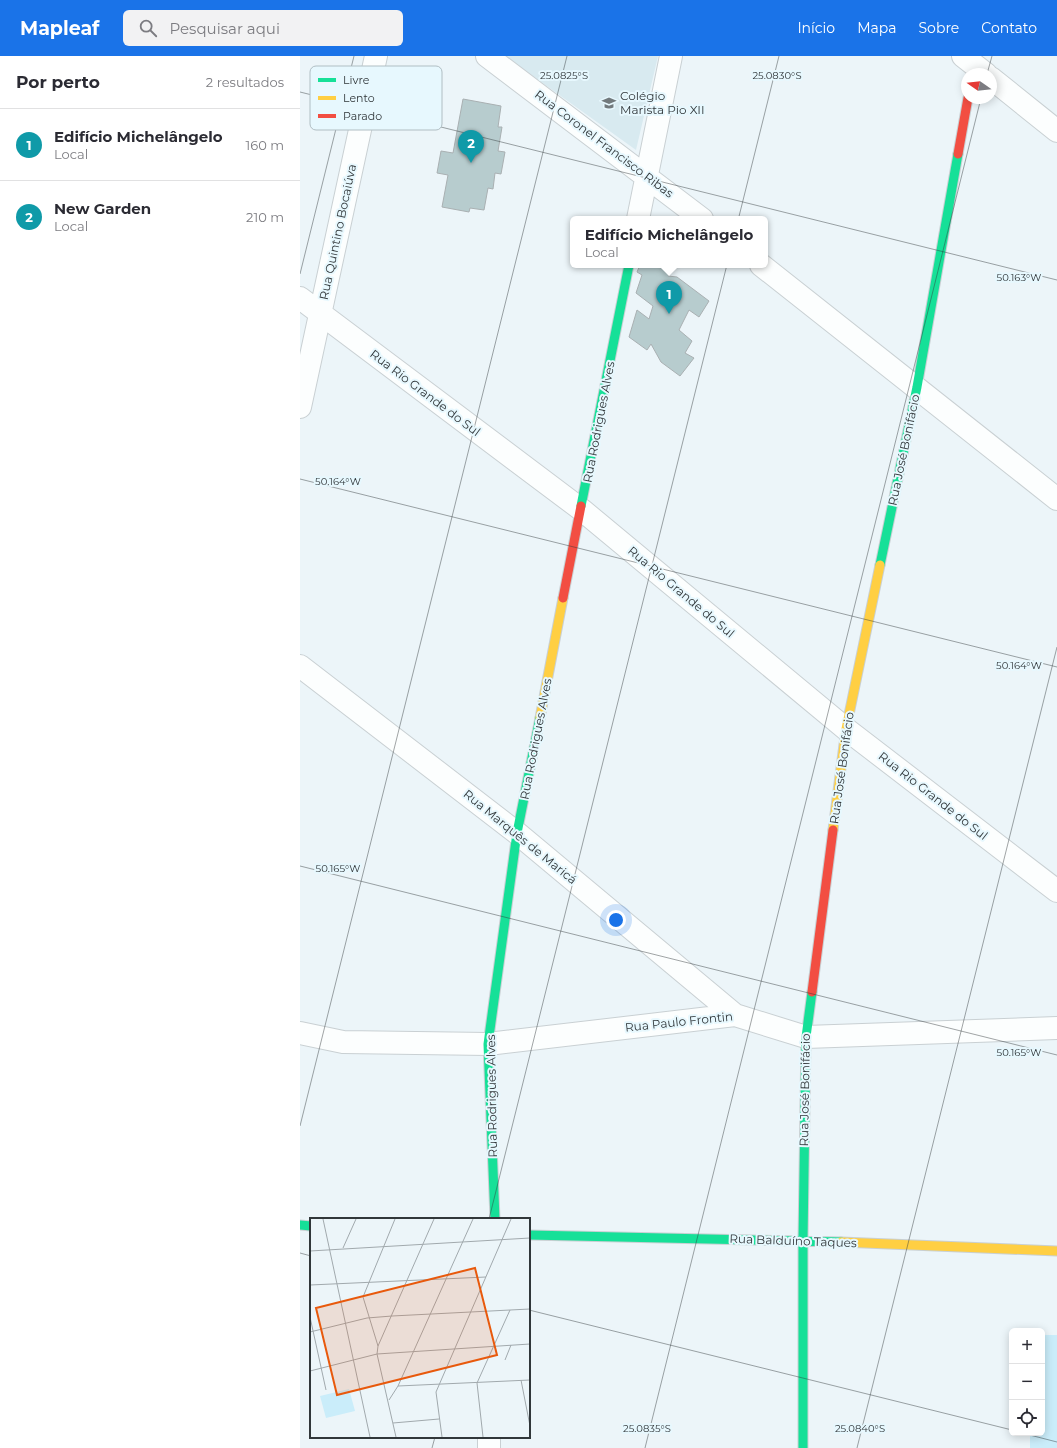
<!DOCTYPE html>
<html lang="pt">
<meta charset="utf-8">
<style>
:root{--surface:#fff;--page:#f2f2f3;--text:#2b2b33;--muted:#7c7c81;--line:#e1e1e2;--accent:#1a73e8}
body{margin:0;font-family:Montserrat,sans-serif;background:var(--page);color:var(--text)}
.controls{position:absolute;right:12px;bottom:12px;display:grid;overflow:hidden;border-radius:6px;box-shadow:0 2px 10px #0003}
.controls button{width:36px;height:36px;display:grid;place-items:center;padding:0;border:0;border-bottom:1px solid var(--line);background:var(--surface);color:var(--text);font:20px sans-serif}
.compass{position:absolute;left:661px;top:12px;width:36px;height:36px;border-radius:50%;background:var(--surface);box-shadow:0 2px 10px #0003;rotate:284deg}
.you{position:absolute;left:316px;top:864px;width:14px;height:14px;margin:-10px;border:3px solid #fff;border-radius:50%;background:#1a73e8;box-shadow:0 0 0 6px #1a73e833}
.badge{display:grid;place-items:center;width:26px;height:26px;border-radius:50%;background:var(--accent);color:#fff;font-size:13px;font-weight:700}
.pin{position:absolute;translate:-50% -33px;filter:drop-shadow(0 1px 2px #0008)}
.pin::after{content:'';position:absolute;top:21px;width:14px;height:12px;background:inherit;clip-path:polygon(0 0,100% 0,50% 100%)}
.popup{position:absolute;left:270px;top:160px;width:198px;height:52px;box-sizing:border-box;display:grid;place-content:center;border-radius:6px;background:var(--surface);filter:drop-shadow(0 1px 3px #0005);font-size:13px;white-space:nowrap;color:var(--muted)}
.popup b{font-size:15px;color:var(--text)}
.popup::after{content:'';position:absolute;left:50%;top:100%;margin-left:-8px;border:8px solid transparent;border-top-color:var(--surface)}
.list{margin:0;padding:0;list-style:none}
h2{display:flex;justify-content:space-between;align-items:center;height:52px;margin:0;padding:0 16px;font-size:17px}
h2 small{font-size:13px;font-weight:400;color:var(--muted)}
.list li{display:grid;grid-template-columns:26px 1fr auto;gap:12px;align-items:center;box-sizing:border-box;height:72px;padding:0 16px;border-top:1px solid var(--line)}
.list b{display:block;font-size:15px;white-space:nowrap}
.list p{margin:0;font-size:13px;white-space:nowrap;color:var(--muted)}
.list em{font-size:13px;font-style:normal;color:var(--muted)}
.icon{flex:none;width:22px;height:22px;fill:none;stroke:currentColor;stroke-width:2;stroke-linecap:round;stroke-linejoin:round}
.map{position:relative;flex:none;width:757px;height:1392px;overflow:hidden}
header{display:flex;align-items:center;gap:24px;box-sizing:border-box;height:56px;padding:0 20px;background:var(--accent);color:#fff}
header strong{font-size:19px}
nav{display:flex;gap:22px;margin-inline-start:auto;font-size:14px}
.search{width:280px;height:36px;background:var(--page);display:flex;align-items:center;gap:10px;box-sizing:border-box;padding:0 14px;border-radius:6px;color:var(--muted);font-size:15px}
main{display:flex}
aside{flex:1;background:var(--surface)}
.map>svg:first-child{display:block}
.built{fill:#d8eaf0}
.green{fill:#caedfa}
.building{fill:#b7ccce;stroke:#a9b0b2}
.lines{fill:none;stroke-linecap:round;stroke-linejoin:round}
.street-casing{stroke:#c9d0d3;stroke-width:24}
.fast-casing{stroke:#c9d0d3;stroke-width:11}
.slow-casing{stroke:#c9d0d3;stroke-width:11}
.jam-casing{stroke:#c9d0d3;stroke-width:11}
.street{stroke:#fcfefe;stroke-width:22}
.fast{stroke:#16e098;stroke-width:9}
.slow{stroke:#ffcf43;stroke-width:9}
.jam{stroke:#f24e42;stroke-width:9}
.ticks{fill:none;stroke:#31373a;stroke-width:1;stroke-opacity:0.45}
.labels{text-anchor:middle;stroke-width:4;stroke-linejoin:round;paint-order:stroke}
.poi-label{font-size:12px;fill:#31373a;stroke:#e7f8fe;text-anchor:start}
.street-label{font-size:12px;fill:#31373a;stroke:#e7f8fe}
.inset-road{fill:none;stroke:#a1a9ad;stroke-width:1}
.view{fill:#e8590c;fill-opacity:0.15;stroke:#e8590c;stroke-width:2}
.inset-edge{fill:none;stroke:#31373a;stroke-width:2}
.key{fill:#e7f8fe;stroke:#b0bec3;stroke-width:1}
.key-label{font-size:11px;fill:#31373a}
.ticks-label{font-size:10px;text-anchor:middle;fill:#31373a;stroke:#e7f8fe;stroke-width:4;stroke-linejoin:round;paint-order:stroke}
</style>
<header>
<strong>Mapleaf</strong>
<div class="search"><svg class="icon" aria-label="search" viewBox="0 0 24 24"><circle cx="10" cy="10" r="6"/><path d="M15 15l6 6"/></svg>Pesquisar aqui</div>
<nav><a>Início</a><a>Mapa</a><a>Sobre</a><a>Contato</a></nav>
</header>
<main>
<aside>
<h2>Por perto<small>2 resultados</small></h2>
<ul class="list">
<li><span class="badge" style="background:#0f9aa8">1</span><div><b>Edifício Michelângelo</b><p>Local</p></div><em>160 m</em></li>
<li><span class="badge" style="background:#0f9aa8">2</span><div><b>New Garden</b><p>Local</p></div><em>210 m</em></li>
</ul>
</aside>
<div class="map">
<svg width="757" height="1392" viewBox="0 0 757 1392">
<rect width="100%" height="100%" fill="#ecf5f9"/>
<path class="built" d="M205,0H358L336,94Z"/>
<path class="green" d="M742,1279H757V1392H730V1377H742Z"/>
<path class="building" d="M163,43L201,50L198,71H202L198,95L205,96L201,118L195,117L193,133L188,132L184,154L170,152L169,156L142,151L148,119L137,117L141,95L153,97Z
M340,209H361L370,217L368,220L377,221L409,245L399,261L389,254L379,274L392,285L385,297L394,302L380,320L361,306L351,288L347,294L329,281L337,254L349,263L353,250L336,237L342,219L337,216Z"/>
<g class="lines">
<defs>
<path id="street" d="M187,0L402,163
M663,0L686,18
M691,22L757,75
M338,163L371,0
M461,209L757,443
M0,242L282,454L546,673L757,835
M0,351L76,0
M0,610L217,777L435,959
M0,977L43,986L188,988L435,959L506,981L757,972
M189,1392V1381"/>
<path id="fast" d="M281,450L329,209
M580,509L617,331L658,98
M195,1163L188,988L217,777L240,662
M0,1169L11,1170
M229,1179L541,1186
M503,1392V1184L506,981L512,936"/>
<path id="slow" d="M240,662L263,542
M533,774L546,673L580,509
M541,1186L757,1195"/>
<path id="jam" d="M658,98L668,42
M263,542L281,450
M512,936L533,774"/>
</defs>
<use href="#street" class="street-casing"/>
<use href="#fast" class="fast-casing"/>
<use href="#slow" class="slow-casing"/>
<use href="#jam" class="jam-casing"/>
<use href="#street" class="street"/>
<use href="#fast" class="fast"/>
<use href="#slow" class="slow"/>
<use href="#jam" class="jam"/>
</g>
<path class="ticks" d="M687,18L692,0M0,36L757,224M0,218L54,0M0,423L757,611M0,810L757,999M0,1070L267,0M189,1163L479,0M0,1197L11,1200M229,1254L712,1374M722,1377L757,1386M132,1392L135,1381M345,1392L681,42M557,1392L757,591"/>
<defs>
<symbol id="school-bare" viewBox="-9 -9 18 18"><path d="M0-5L7-2L0 1L-7-2ZM-4 1L0 2.5L4 1V4Q0 6-4 4Z" fill="#727a7d" stroke="#e7f8fe" stroke-width="2.5" paint-order="stroke"/></symbol>
</defs>
<g fill-rule="evenodd">
<use href="#school-bare" x="299" y="37" width="20" height="20"/>
</g>
<g class="labels">
<g class="poi-label">
<text x="320" y="44">Colégio<tspan x="320" dy="14">Marista Pio XII</tspan></text>
</g>
<g class="street-label">
<text transform="translate(304 88) rotate(37)" y="4">Rua Coronel Francisco Ribas</text>
<text transform="translate(38 176) rotate(-78)" y="4">Rua Quintino Bocaiúva</text>
<text transform="translate(125 337) rotate(37)" y="4">Rua Rio Grande do Sul</text>
<text transform="translate(299 366) rotate(-79)" y="4">Rua Rodrigues Alves</text>
<text transform="translate(604 394) rotate(-78)" y="4">Rua José Bonifácio</text>
<text transform="translate(381 536) rotate(40)" y="4">Rua Rio Grande do Sul</text>
<text transform="translate(236 683) rotate(-79)" y="4">Rua Rodrigues Alves</text>
<text transform="translate(542 712) rotate(-82)" y="4">Rua José Bonifácio</text>
<text transform="translate(633 740) rotate(38)" y="4">Rua Rio Grande do Sul</text>
<text transform="translate(220 781) rotate(39)" y="4">Rua Marquês de Maricá</text>
<text transform="translate(379 966) rotate(-6)" y="4">Rua Paulo Frontin</text>
<text transform="translate(505 1034) rotate(-89)" y="4">Rua José Bonifácio</text>
<text transform="translate(192 1040) rotate(-91)" y="4">Rua Rodrigues Alves</text>
<text transform="translate(493 1185) rotate(2)" y="4">Rua Balduíno Taques</text>
</g>
</g>
<g transform="translate(10 1162)">
<rect width="220" height="220" fill="#ecf5f9"/>
<path d="M39,171L45,193L16,200L10,178Z" fill="#caedfa"/>
<path class="inset-road" d="M13,1L60,219M85,1L53,79L68,128L67,136L86,219M33,30L46,1M0,33L220,20M0,67L176,59M0,99L16,172M0,114L57,100L82,98L220,91M68,128L124,1M195,142L201,127M0,153L67,136L220,126M211,162L220,208M88,168L220,162M79,182L88,168L163,1M83,205L129,201M132,219L126,174L201,1M173,219L167,165L200,92"/>
<path class="view" d="M165,50L187,137L27,177L6,90Z"/>
<rect width="220" height="220" class="inset-edge"/>
</g>
<rect x="10" y="10" width="132" height="64" rx="6" class="key"/>
<rect x="18" y="22" width="18" height="4" fill="#16e098"/>
<rect x="18" y="40" width="18" height="4" fill="#ffcf43"/>
<rect x="18" y="58" width="18" height="4" fill="#f24e42"/>
<g class="key-label">
<text x="43" y="28">Livre</text>
<text x="43" y="46">Lento</text>
<text x="43" y="64">Parado</text>
</g>
<g class="ticks-label">
<text x="264" y="23">25.0825°S</text>
<text x="477" y="23">25.0830°S</text>
<text x="719" y="225">50.163°W</text>
<text x="38" y="429">50.164°W</text>
<text x="719" y="613">50.164°W</text>
<text x="38" y="816">50.165°W</text>
<text x="719" y="1000">50.165°W</text>
<text x="347" y="1376">25.0835°S</text>
<text x="560" y="1376">25.0840°S</text>
</g>
</svg>
<div class="controls">
<button>+</button>
<button>−</button>
<button><svg class="icon" aria-label="locate" viewBox="0 0 24 24"><circle cx="12" cy="12" r="6"/><path d="M12 2v4M12 18v4M2 12h4M18 12h4"/></svg></button>
</div>
<svg class="compass" viewBox="-18 -18 36 36"><path d="M0-13l5 13h-10z" fill="#e53935"/><path d="M0 13l5-13h-10z" fill="#7c7c81"/></svg>
<div class="you"></div>
<div class="pin badge" style="left:369px;top:258px;background:#0f9aa8">1</div>
<div class="popup"><b>Edifício Michelângelo</b>Local</div>
<div class="pin badge" style="left:171px;top:107px;background:#0f9aa8">2</div>
</div>
</main>
